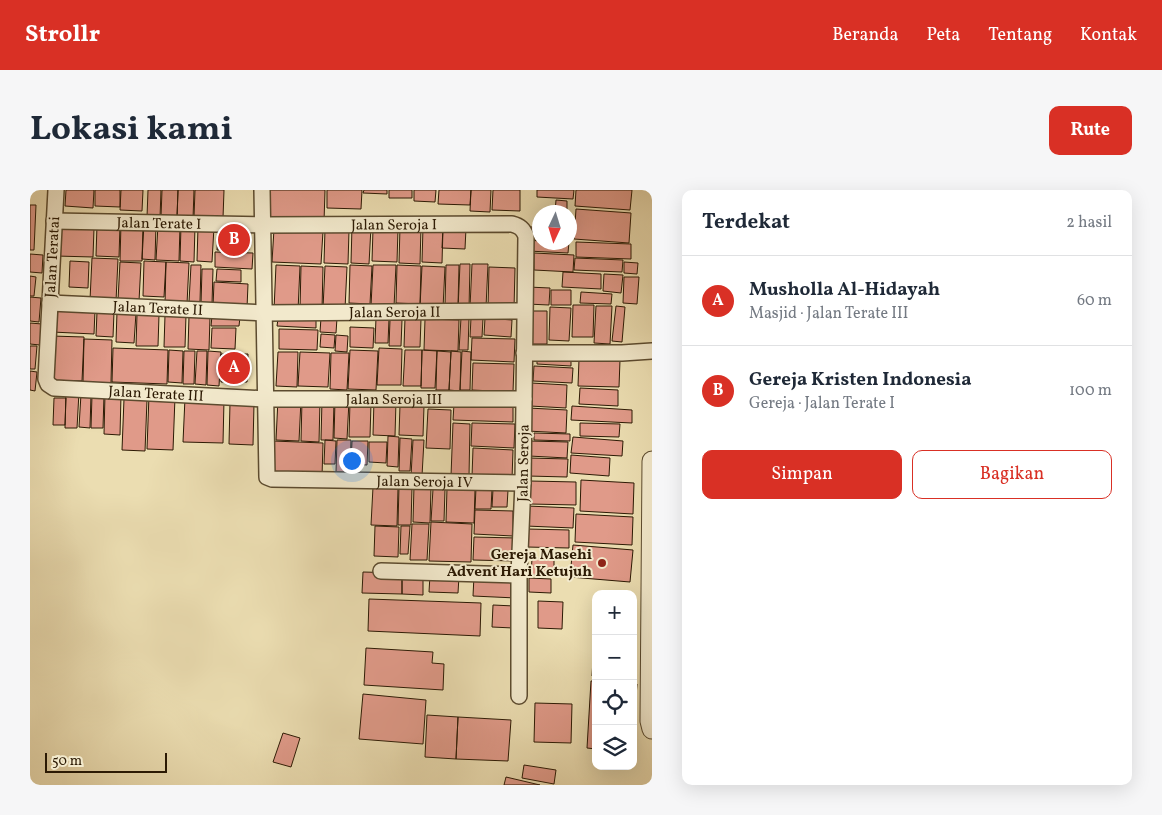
<!DOCTYPE html>
<html lang="id">
<meta charset="utf-8">
<style>
:root{--surface:#fff;--page:#f6f6f7;--text:#1f2937;--muted:#747a83;--line:#e0e1e3;--accent:#d93025}
body{margin:0;font-family:Vollkorn,serif;background:var(--page);color:var(--text)}
.controls{position:absolute;right:15px;bottom:15px;display:grid;overflow:hidden;border-radius:10px;box-shadow:0 5px 20px #0002}
.controls button{width:45px;height:45px;display:grid;place-items:center;padding:0;border:0;border-bottom:1px solid var(--line);background:var(--surface);color:var(--text);font:25px sans-serif}
.compass{position:absolute;left:502px;top:15px;width:45px;height:45px;border-radius:50%;background:var(--surface);box-shadow:0 5px 20px #0002;rotate:184deg}
.scale{position:absolute;left:15px;bottom:12px;width:122px;box-sizing:border-box;padding-left:5px;border:2px solid #2c1a04;border-top:0;font-size:14px;line-height:18px;white-space:nowrap;color:#2c1a04;-webkit-text-stroke:4px #f2e9cc;paint-order:stroke}
.you{position:absolute;left:321px;top:270px;width:18px;height:18px;margin:-12px;border:4px solid #fff;border-radius:50%;background:#1a73e8;box-shadow:0 0 0 8px #1a73e833}
.badge{display:grid;place-items:center;width:32px;height:32px;border-radius:50%;background:var(--accent);color:#fff;font-size:16px;font-weight:700}
.pin{position:absolute;translate:-50% -50%;border:2px solid #fff;box-shadow:0 1px 5px #0006}
.list{margin:0;padding:0;list-style:none}
h2{display:flex;justify-content:space-between;align-items:center;height:65px;margin:0;padding:0 20px;font-size:21px}
h2 small{font-size:16px;font-weight:400;color:var(--muted)}
.list li{display:grid;grid-template-columns:32px 1fr auto;gap:15px;align-items:center;box-sizing:border-box;height:90px;padding:0 20px;border-top:1px solid var(--line)}
.list b{display:block;font-size:19px;white-space:nowrap}
.list p{margin:0;font-size:16px;white-space:nowrap;color:var(--muted)}
.list em{font-size:16px;font-style:normal;color:var(--muted)}
.actions{display:flex;gap:10px;padding:15px 20px}
.actions a{flex:1;padding:11px 0;border:1px solid var(--accent);border-radius:10px;text-align:center;font-size:18px;color:var(--accent)}
.actions .main{background:var(--accent);color:#fff}
.icon{flex:none;width:28px;height:28px;fill:none;stroke:currentColor;stroke-width:2;stroke-linecap:round;stroke-linejoin:round}
.map{position:relative;flex:none;width:622px;height:595px;overflow:hidden;border-radius:10px}
header{display:flex;align-items:center;gap:30px;box-sizing:border-box;height:70px;padding:0 25px;background:var(--accent);color:#fff}
header strong{font-size:24px}
nav{display:flex;gap:28px;margin-inline-start:auto;font-size:18px}
.intro{display:flex;align-items:center;justify-content:space-between;box-sizing:border-box;height:120px;padding:0 30px}
h1{margin:0;font-size:35px}
.button{padding:12px 22px;border-radius:10px;background:var(--accent);color:#fff;font-size:18px;font-weight:700}
main{display:flex;gap:30px;padding:0 30px}
aside{flex:1;background:var(--surface);border-radius:10px;box-shadow:0 5px 20px #0002}
.map>svg:first-child{display:block}
.building{fill:#e09a89;stroke:#2c1a04}
.lines{fill:none;stroke-linecap:round;stroke-linejoin:round}
.minor-casing{stroke:#5c4b2f;stroke-width:18}
.tertiary-casing{stroke:#5c4b2f;stroke-width:21}
.minor{stroke:#f2e9cc;stroke-width:15}
.tertiary{stroke:#f2e9cc;stroke-width:19}
.poi-dot{fill:#8f2418;stroke:#f2e9cc;stroke-width:2}
.labels{text-anchor:middle;stroke-width:4;stroke-linejoin:round;paint-order:stroke}
.street-label{font-size:15px;fill:#2c1a04;stroke:#f2e9cc}
.poi-label{font-size:15px;font-weight:bold;fill:#2c1a04;stroke:#f2e9cc;text-anchor:end}
</style>
<header>
<strong>Strollr</strong>
<nav><a>Beranda</a><a>Peta</a><a>Tentang</a><a>Kontak</a></nav>
</header>
<div class="intro"><h1>Lokasi kami</h1><a class="button">Rute</a></div>
<main>
<div class="map">
<svg width="622" height="595" viewBox="0 0 622 595">
<rect width="100%" height="100%" fill="#ebddb1"/>
<filter id="stains"><feTurbulence type="fractalNoise" baseFrequency=".004" numOctaves="4"/><feColorMatrix values="0 0 0 0 .2 0 0 0 0 .09 0 0 0 0 .02 0 0 0 .5 -.17"/></filter>
<radialGradient id="worn" r=".72"><stop offset=".6" stop-color="#630" stop-opacity="0"/><stop offset="1" stop-color="#630" stop-opacity=".3"/></radialGradient>
<path class="building" d="M36,0H64L63,18L35,16Z
M65,0H90V17L65,16Z
M91,0H113L112,21L90,20Z
M118,0H131L130,28L117,27Z
M132,0H148L147,27H131Z
M148,0H164L163,29L147,28Z
M165,0H194L193,28L164,27Z
M237,0H295L294,32L236,31Z
M297,0H332L331,19L297,18Z
M334,0H357V4L333,3Z
M359,0H382V8H359Z
M384,0H406L405,12L384,11Z
M409,0H441L440,15L408,14Z
M441,0H461L460,22L440,21Z
M463,0H490V21L462,20Z
M507,0H544L543,9L507,7Z
M546,0H602L600,20L545,16Z
M526,10L537,11V22H525Z
M0,15H6L4,60H0Z
M546,19L601,23L599,53L544,49Z
M91,33L113,34L112,71H90Z
M114,34H126L125,70L112,69Z
M67,35H90L89,67L66,66Z
M128,35L150,36L149,71L126,70Z
M151,35L165,36L164,72L150,71Z
M27,36L64,38L63,67L26,66Z
M322,36L341,37L339,74L321,73Z
M168,37H184L182,72L167,71Z
M370,37H391L390,74L369,73Z
M393,37L413,38L412,73L392,72Z
M413,37L436,38L435,59L412,58Z
M500,37H510V50H499Z
M244,39L293,41L291,74L242,72Z
M295,39L319,40L318,74L294,73Z
M343,39H368L367,72L342,71Z
M188,40L220,41L219,60H187Z
M498,50L510,51V52H539L538,63L498,61Z
M546,52L601,54V69L546,67Z
M185,62L223,63L222,79L185,77Z
M504,63L544,65L543,82L504,80Z
M0,64L13,65L12,83L0,82Z
M62,68L88,69L86,111L60,110Z
M545,68L593,70L592,82L544,80Z
M40,71L59,72L58,98L39,97Z
M114,71L136,72L134,107L113,106Z
M90,72L111,73L109,111L88,110Z
M136,72L159,73L157,114H135Z
M594,72L608,73L607,84L594,83Z
M430,74H440L439,119H428Z
M442,74H458L456,117H440Z
M161,75H171L170,112H159Z
M246,75L270,76L268,121L244,120Z
M320,75L342,76L340,114L319,113Z
M343,75H366L364,117L341,116Z
M367,75L391,76L390,114L366,113Z
M416,75H429L428,116H415Z
M271,76L293,77L292,120L270,119Z
M295,76L317,77L315,119L293,118Z
M392,76L415,77L413,118L390,117Z
M459,77L485,78L484,119L458,118Z
M172,79H183L182,115L171,114Z
M187,79L211,80V92L186,91Z
M533,82L571,84V99L532,97Z
M574,84L593,85L591,103L573,101Z
M0,86L6,87L4,106H0Z
M594,87H609L607,114L593,113Z
M184,92L218,94L217,118L183,117Z
M498,97L520,98L519,115L497,114Z
M521,100H541V115H521Z
M551,102L582,104L581,114L550,113Z
M0,107L11,108L9,132L0,131Z
M543,115H564L563,147H542Z
M566,116H582L580,154L564,153Z
M586,116L595,117L592,152L582,151Z
M520,117L541,118L539,151L519,150Z
M23,119L65,120L64,144L22,142Z
M496,121H517V154H496Z
M67,122H84L83,147L66,146Z
M87,122L106,123L104,153L86,152Z
M107,124L129,125L128,156H106Z
M135,125H156L155,157H134Z
M159,126L180,127L179,160L158,159Z
M182,126L210,127L209,136H181Z
M291,128H307L306,143L290,142Z
M346,128L359,129L358,153H345Z
M375,128L391,129L390,157H374Z
M431,128H439L438,160H429Z
M441,128H453L452,147H440Z
M455,128L482,130L481,147L454,145Z
M248,129L286,130V138L247,136Z
M395,129L429,130L428,161L394,160Z
M360,130H372L371,156H359Z
M0,133L12,134L10,155L0,154Z
M320,137L344,138L343,158L320,157Z
M182,138H206L205,159L181,158Z
M249,139L288,140L287,160L249,159Z
M291,144L305,145L304,158L290,157Z
M306,145L318,146L317,162L305,161Z
M21,146L54,147L52,191L19,190Z
M442,148L485,149L484,172L441,170Z
M54,149L82,150L81,193L53,192Z
M0,156H7L5,179H0Z
M83,158L138,160L137,194L82,192Z
M349,158L372,159L371,195H347Z
M139,160L153,161L152,193L138,192Z
M320,160L348,161L346,200L318,199Z
M375,160H392L391,196H373Z
M392,160L407,161L405,198H391Z
M154,161H165L164,194H153Z
M167,161H177L176,195L165,194Z
M178,161L191,162L189,196L177,195Z
M407,161L421,162L419,200H406Z
M421,161L431,162L430,201L419,200Z
M432,161L441,162L440,200H430Z
M248,162H268L267,197L246,196Z
M270,162L300,163L298,197L268,196Z
M301,163H319L317,200L300,199Z
M191,164H218L217,192H191Z
M507,165L541,167V176L507,174Z
M549,169L590,170L589,197L548,196Z
M443,173L484,174L483,202L442,200Z
M504,176L543,178L542,193L503,191Z
M0,181L7,182L5,201L0,200Z
M501,193L537,195L536,218L500,216Z
M550,198L588,200V216L549,214Z
M36,201L49,202L47,238H35Z
M51,204L61,205L60,238L49,237Z
M75,204L91,205L90,245L74,244Z
M62,205H74L73,238H61Z
M119,205L145,207L143,260L117,259Z
M24,208H36L35,235H23Z
M155,208L194,210L193,253L153,252Z
M94,209L117,210L115,261L92,260Z
M248,209L271,210L269,251L246,250Z
M272,210L290,211L289,252L271,251Z
M292,210L304,211L303,250H291Z
M305,210L319,211L317,249L304,248Z
M344,210L366,211L365,246L343,245Z
M320,212L341,213L340,247H319Z
M200,213L224,214L223,255L199,254Z
M424,214L483,216V232L423,230Z
M370,215L394,216L393,246L369,245Z
M542,216L602,220V233L541,230Z
M498,218L537,220L536,243L497,241Z
M398,219L421,220L420,259L396,258Z
M423,233L440,234L439,286H421Z
M442,233L485,234L484,258L441,256Z
M550,233L590,234L589,247L550,246Z
M504,243L540,244V251L504,250Z
M358,246L369,247L368,277L357,276Z
M543,247L593,251L592,266L541,263Z
M370,248L382,249L380,281H369Z
M295,250L306,251L305,274H294Z
M307,250H321L320,283L306,282Z
M383,250H394L392,286H381Z
M243,251L293,253L292,287L242,286Z
M322,251H338L337,275L321,274Z
M500,251L538,252L537,268L499,266Z
M339,252H357L356,273L339,272Z
M443,258L483,260L482,289L442,287Z
M541,265L580,268L579,286L540,283Z
M499,268L538,269L537,287L498,286Z
M551,290L604,293L603,324L550,321Z
M500,291L546,292V315L500,314Z
M369,296L382,297L381,335H368Z
M384,296L401,297L400,333L383,332Z
M343,297L368,298L367,336L341,335Z
M417,298L445,300L444,333L416,332Z
M446,298L462,299L461,319H445Z
M403,299H415L414,331H401Z
M463,299L478,300L477,317H462Z
M497,316L544,318L543,338L496,336Z
M445,320L483,321V346L444,344Z
M546,324L603,327L602,355L545,352Z
M401,332L442,334L441,372L399,371Z
M382,334H399L397,370H380Z
M345,336L369,337L368,367L344,366Z
M371,336H380L378,364H370Z
M497,339L539,340V358L497,357Z
M444,347L486,348L485,371L443,370Z
M543,355L603,360L600,392L540,387Z
M502,368L524,369V386L501,385Z
M333,382L372,383V404L332,403Z
M372,384L393,385V405L372,404Z
M400,385L429,386L428,403L399,402Z
M444,386L486,388V408L443,406Z
M499,388L521,389V403L499,402Z
M339,409L451,413L450,446L338,441Z
M508,411L533,412L532,439L508,438Z
M463,415L484,416L483,438L462,437Z
M566,420V486H562Z
M336,458L403,462L402,473L414,474L413,500L334,495Z
M561,491H566V559L557,558Z
M603,494H607L603,543Z
M333,504L396,510L393,554L329,549Z
M505,513L542,514L541,553L504,552Z
M397,525L428,527L426,569L395,567Z
M428,527L481,530L478,571L426,569Z
M253,543L270,548L261,577L243,572Z
M494,575L526,580L524,594L492,588Z
M476,587L510,595H474Z"/>
<g class="lines">
<defs>
<g id="minor">
<path id="s1" d="M26,0L16,189L18,194L24,198L236,209H494"/>
<path id="s2" d="M232,0L237,287L242,289L493,293"/>
<path id="s3" d="M24,31L233,35L482,34C490,36 493,39 496,46L493,293L489,385V506"/>
<path id="s4" d="M20,113L235,123L494,121"/>
<path d="M494,163H592L622,161"/>
<path d="M351,381L489,385"/>
</g>
<path id="tertiary" d="M622,271L620,531L622,539"/>
</defs>
<use href="#minor" class="minor-casing"/>
<use href="#tertiary" class="tertiary-casing"/>
<use href="#minor" class="minor"/>
<use href="#tertiary" class="tertiary"/>
</g>
<circle class="poi-dot" cx="572" cy="373" r="5"/>
<g class="labels">
<g class="street-label">
<text dy="5" stroke="none"><textPath href="#s3" startOffset="105">Jalan Terate I</textPath></text>
<text dy="5" stroke="none"><textPath href="#s3" startOffset="340">Jalan Seroja I</textPath></text>
<text transform="translate(22 67) rotate(-87)" y="5">Jalan Teratai</text>
<text dy="5" stroke="none"><textPath href="#s4" startOffset="108">Jalan Terate II</textPath></text>
<text dy="5" stroke="none"><textPath href="#s4" startOffset="345">Jalan Seroja II</textPath></text>
<text dy="5" stroke="none"><textPath href="#s1" startOffset="304">Jalan Terate III</textPath></text>
<text dy="5" stroke="none"><textPath href="#s1" startOffset="542">Jalan Seroja III</textPath></text>
<text transform="translate(493 273) rotate(-89)" y="5">Jalan Seroja</text>
<text dy="5" stroke="none"><textPath href="#s2" startOffset="445">Jalan Seroja IV</textPath></text>
</g>
<g class="poi-label">
<text x="562" y="369">Gereja Masehi<tspan x="562" dy="17">Advent Hari Ketujuh</tspan></text>
</g>
</g>
<rect width="100%" height="100%" filter="url(#stains)"/>
<rect width="100%" height="100%" fill="url(#worn)"/>
</svg>
<div class="controls">
<button>+</button>
<button>−</button>
<button><svg class="icon" aria-label="locate" viewBox="0 0 24 24"><circle cx="12" cy="12" r="6"/><path d="M12 2v4M12 18v4M2 12h4M18 12h4"/></svg></button>
<button><svg class="icon" aria-label="layers" viewBox="0 0 24 24"><path d="M12 4l9 5-9 5-9-5zM3 14l9 5 9-5"/></svg></button>
</div>
<svg class="compass" viewBox="-18 -18 36 36"><path d="M0-13l5 13h-10z" fill="#e53935"/><path d="M0 13l5-13h-10z" fill="#747a83"/></svg>
<div class="scale">50 m</div>
<div class="you"></div>
<div class="pin badge" style="left:204px;top:178px">A</div>
<div class="pin badge" style="left:204px;top:50px">B</div>
</div>
<aside>
<h2>Terdekat<small>2 hasil</small></h2>
<ul class="list">
<li><span class="badge">A</span><div><b>Musholla Al-Hidayah</b><p>Masjid · Jalan Terate III</p></div><em>60 m</em></li>
<li><span class="badge">B</span><div><b>Gereja Kristen Indonesia</b><p>Gereja · Jalan Terate I</p></div><em>100 m</em></li>
</ul>
<div class="actions"><a class="main">Simpan</a><a>Bagikan</a></div>
</aside>
</main>
